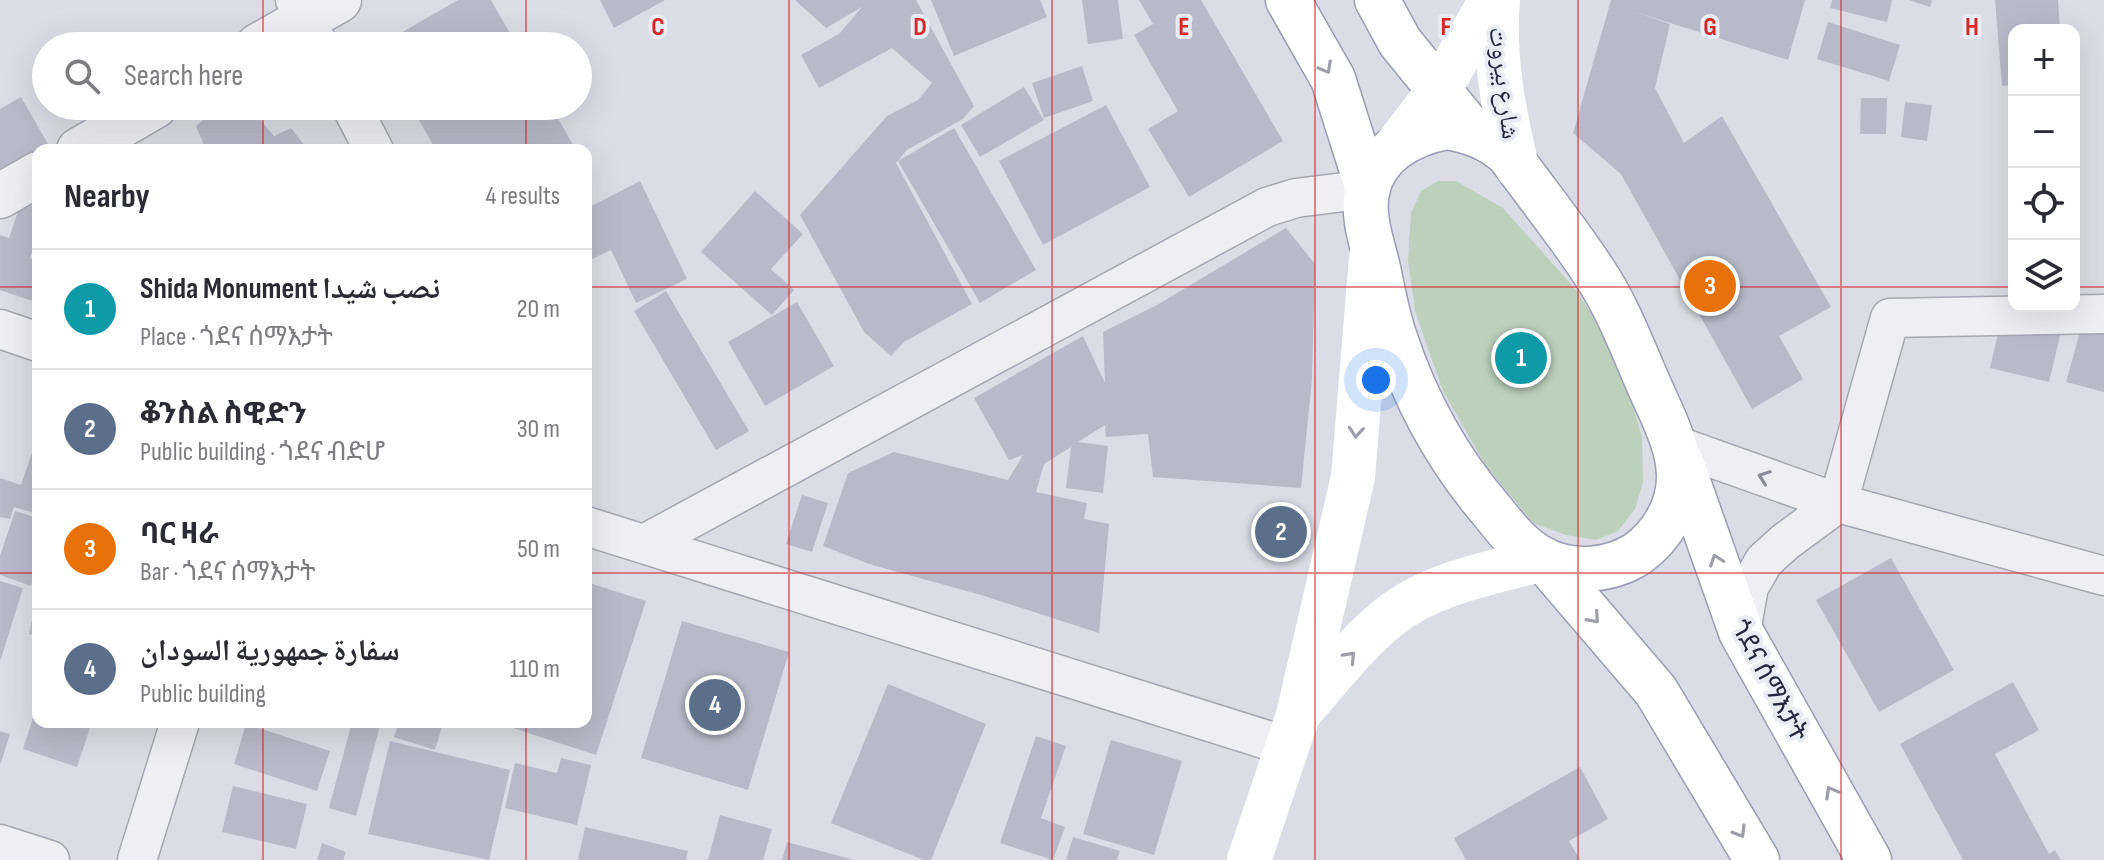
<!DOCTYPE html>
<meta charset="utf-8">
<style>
:root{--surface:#fff;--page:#f2f2f3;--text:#2b2b33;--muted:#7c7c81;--line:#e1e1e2;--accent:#2563eb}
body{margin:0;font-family:"Sofia Sans Condensed","Noto Naskh Arabic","Noto Sans Ethiopic",sans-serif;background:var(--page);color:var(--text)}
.controls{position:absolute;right:24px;top:24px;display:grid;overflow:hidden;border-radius:16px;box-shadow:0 8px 32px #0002}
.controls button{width:72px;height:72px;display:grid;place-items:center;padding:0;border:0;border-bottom:2px solid var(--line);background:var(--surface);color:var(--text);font:40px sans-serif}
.you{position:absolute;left:1376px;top:380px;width:28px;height:28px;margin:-20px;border:6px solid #fff;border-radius:50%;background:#1a73e8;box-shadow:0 0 0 12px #1a73e833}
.badge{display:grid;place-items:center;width:52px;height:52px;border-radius:50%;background:var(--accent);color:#fff;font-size:26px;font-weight:700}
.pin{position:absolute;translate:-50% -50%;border:4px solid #fff;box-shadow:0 2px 8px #0006}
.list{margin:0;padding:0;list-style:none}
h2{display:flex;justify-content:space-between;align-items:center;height:104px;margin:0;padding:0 32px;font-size:34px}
h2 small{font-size:26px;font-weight:400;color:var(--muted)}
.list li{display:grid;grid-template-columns:52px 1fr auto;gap:24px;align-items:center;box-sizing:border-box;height:120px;padding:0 32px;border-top:2px solid var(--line)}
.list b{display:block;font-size:30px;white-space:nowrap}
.list p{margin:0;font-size:26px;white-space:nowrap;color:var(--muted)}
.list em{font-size:26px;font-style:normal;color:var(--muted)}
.icon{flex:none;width:44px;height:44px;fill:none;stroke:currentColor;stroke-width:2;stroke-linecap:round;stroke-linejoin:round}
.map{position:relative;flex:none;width:2104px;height:860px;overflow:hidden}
.search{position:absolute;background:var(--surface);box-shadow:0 8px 32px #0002;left:32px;top:32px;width:560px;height:88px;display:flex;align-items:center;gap:20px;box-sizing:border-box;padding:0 28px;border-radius:44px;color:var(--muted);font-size:30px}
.panel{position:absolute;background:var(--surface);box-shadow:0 8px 32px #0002;left:32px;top:144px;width:560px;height:584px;border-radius:16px}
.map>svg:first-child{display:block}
.green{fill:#bcd0bc}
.building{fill:#b8bac9}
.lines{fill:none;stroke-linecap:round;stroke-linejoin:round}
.minor-casing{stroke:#a4a6b3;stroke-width:41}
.tertiary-casing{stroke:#a4a6b3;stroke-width:47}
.primary-casing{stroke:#9a9db2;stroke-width:47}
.minor{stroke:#eeeef4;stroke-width:38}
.tertiary{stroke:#eeeef4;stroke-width:44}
.secondary{stroke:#fff;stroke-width:44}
.primary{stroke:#fff;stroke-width:44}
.oneway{stroke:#9d9ea7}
.oneway2{stroke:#8a8a98}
.grid{fill:none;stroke:#d62828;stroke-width:2;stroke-opacity:0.55}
.labels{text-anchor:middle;stroke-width:8;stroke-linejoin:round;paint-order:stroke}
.street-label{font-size:26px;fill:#25273c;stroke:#eaecf4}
.grid-label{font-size:26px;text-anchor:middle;font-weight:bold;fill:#d62828;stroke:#eaecf4;stroke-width:8;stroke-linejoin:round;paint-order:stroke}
</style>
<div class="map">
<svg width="2104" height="860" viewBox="0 0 2104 860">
<rect width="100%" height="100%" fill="#dbdde6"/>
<path class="green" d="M1438,181H1456L1503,208L1577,291L1604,334L1628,390L1642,437L1643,482L1635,509L1618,531L1596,540L1566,535L1533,523L1486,466L1443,391L1415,311L1408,260L1411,213L1421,191Z"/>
<path class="building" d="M458,0H491L517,46H378Z
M600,0H665L614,28Z
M795,0H916L974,106L963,119L907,150L896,163L972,304L904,342L891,356L864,332L800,215L887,116L918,100L932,83L892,48L819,88L801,55L839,34L862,7L826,28Z
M931,0H1040L1047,17L954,56Z
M1082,0H1118L1123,39L1088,44Z
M1139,0H1201L1283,141L1189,197L1148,129L1178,111L1134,35L1153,24Z
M1611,0H1805L1788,60L1632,11L1670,24L1655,88L1684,143L1722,116L1831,307L1779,336L1803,379L1752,409L1621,174L1573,133Z
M1832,0H1892L1887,22L1830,8Z
M1909,0H1932L1930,7Z
M1995,0H2058L2060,30H2014V85L2002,86Z
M1828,22L1900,45L1889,81L1817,59Z
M1082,66L1093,101L1044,118L1032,83Z
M1024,87L1044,120L980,157L961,125Z
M21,97L48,144L0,172V109Z
M1861,98H1887L1886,134H1860Z
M1905,102L1932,105L1927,141L1901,137Z
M1106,105L1150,187L1043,245L999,161Z
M220,106H249L274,136L291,128L308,150H206L196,126Z
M411,106H551L576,150H436Z
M954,128L1036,270L980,303L898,161Z
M640,181L687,279L636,303L611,250L586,262V209Z
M755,191L803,234L771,269L794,290L772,315L701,252Z
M21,202L38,208V236L30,258L38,261V303L0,290V235L9,238Z
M1286,228L1315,264L1312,379L1301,488L1153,477L1148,434L1106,437L1105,425L1078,442L1108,446L1103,493L1066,488L1071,447L1044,464L1036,492L1087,503L1084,519L1109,524L1099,633L981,595L869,564L823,546L848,473L894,452L1008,480L1023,455L1009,460L974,398L1083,336L1105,383L1103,332L1157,305Z
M666,291L749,431L716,450L634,311Z
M797,302L834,366L765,406L728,342Z
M2003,312L2062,327L2049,382L1990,368Z
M2083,321L2104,327V392L2066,382Z
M38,435V514L14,507L10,519L0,517V478L21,485Z
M802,495L828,503L812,552L786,544Z
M15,511L38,518V566L31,586L0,575V556Z
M1891,558L1954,670L1879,712L1816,600Z
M0,581L23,588L1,659H0Z
M586,582L646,601L596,755L497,723L586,722Z
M37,596H38V636L29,634Z
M682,621L789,652L748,790L641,758Z
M2013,682L2039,730L1995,754L2049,854L2055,850L2061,860H1963L1900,744Z
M888,684L986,724L931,860H924L831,823Z
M37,705L38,722H92L77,767L23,749Z
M352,722H381L356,816L329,808Z
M399,722H426L442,727L435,750L394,737Z
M246,724L330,751L317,791L234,764Z
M0,731L10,734L1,763H0Z
M1036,736L1066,746L1041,818L1065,827L1053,860L1000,843Z
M1111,740L1182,761L1154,855L1083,834Z
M390,741L510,770L489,860L368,834Z
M561,758L591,765L577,825L505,808L515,763L557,773Z
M1580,767L1608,819L1569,841L1580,860H1466L1454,838Z
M233,786L307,804L296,849L222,832Z
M720,815L772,829L763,860H708Z
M585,827L688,851L686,860H578Z
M1073,837L1120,851L1117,860H1066Z
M787,842L851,859V860H782Z
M322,843L346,852L343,860H317Z"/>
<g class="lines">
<defs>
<path id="minor" d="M295,0L319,46
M351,106L374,150
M0,329L38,342
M1675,445L1838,503L2104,576
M586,526L1286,746
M646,543L1267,207L1296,198L1368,189
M1741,632L1749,587L1764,561L1785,542L1838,503L1890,318L2104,314
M0,844L50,860
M137,860L180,722"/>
<path id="tertiary" d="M258,46L339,0
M79,150L155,106
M0,196L38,174"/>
<path id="primary" d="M1288,0L1333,79L1368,189
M1377,0L1400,42L1473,132
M1447,127C1471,131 1490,138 1509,155C1537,194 1568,232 1594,272C1619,309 1634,352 1652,392C1664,419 1679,447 1679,477C1679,508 1661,537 1637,554C1610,571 1573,574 1544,560C1522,549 1507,530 1492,511C1449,461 1416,402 1395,338C1387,316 1383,291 1378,268C1372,243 1362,217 1367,191C1376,151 1411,134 1447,127Z
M1681,462L1741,632L1869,860
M1543,559L1656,691L1757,860"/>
</defs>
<use href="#minor" class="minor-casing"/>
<use href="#tertiary" class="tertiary-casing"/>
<use href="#primary" class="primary-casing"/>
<use href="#minor" class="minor"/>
<use href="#tertiary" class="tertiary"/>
<path class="secondary" d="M1498,0C1493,58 1504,111 1517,167
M1397,145L1439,90L1491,0
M1299,713C1327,682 1356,643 1388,618C1430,583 1491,573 1543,559
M1249,860L1298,715L1353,477L1371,257"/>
<use href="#primary" class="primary"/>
</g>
<defs><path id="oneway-chevron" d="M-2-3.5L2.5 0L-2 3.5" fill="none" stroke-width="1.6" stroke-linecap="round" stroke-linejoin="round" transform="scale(2)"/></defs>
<g class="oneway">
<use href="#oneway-chevron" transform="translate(1326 68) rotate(61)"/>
<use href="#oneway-chevron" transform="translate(1356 432) rotate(95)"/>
<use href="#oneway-chevron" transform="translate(1716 560) rotate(-109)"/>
<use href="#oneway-chevron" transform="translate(1594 618) rotate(49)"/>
<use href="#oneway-chevron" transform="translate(1350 657) rotate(-47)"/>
<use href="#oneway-chevron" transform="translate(1831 792) rotate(-119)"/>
<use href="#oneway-chevron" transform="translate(1740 832) rotate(59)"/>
</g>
<use class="oneway2" href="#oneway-chevron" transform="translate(1764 477) rotate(-160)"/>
<path class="grid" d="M263,0V46M526,0V46M789,0V860M1052,0V860M1315,0V860M1578,0V860M1841,0V860M263,106V150M526,106V150M0,287H38M586,287H2014M2074,287H2104M0,573H38M586,573H2104M263,722V860M526,722V860"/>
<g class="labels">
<g class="street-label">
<text transform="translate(1505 83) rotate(83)" y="9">شارع بيروت</text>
<text transform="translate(1770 680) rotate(62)" y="9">ጎደና ሰማእታት</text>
</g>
</g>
<g class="grid-label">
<text x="658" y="35">C</text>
<text x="920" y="35">D</text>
<text x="1184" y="35">E</text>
<text x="1446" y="35">F</text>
<text x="1710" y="35">G</text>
<text x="1972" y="35">H</text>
</g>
</svg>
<div class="controls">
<button>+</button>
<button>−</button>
<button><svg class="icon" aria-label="locate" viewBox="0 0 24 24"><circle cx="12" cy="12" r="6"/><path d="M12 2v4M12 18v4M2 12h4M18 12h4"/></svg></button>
<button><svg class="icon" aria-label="layers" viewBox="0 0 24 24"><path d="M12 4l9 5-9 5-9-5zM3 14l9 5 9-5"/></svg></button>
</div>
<div class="you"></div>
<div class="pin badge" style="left:1521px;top:358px;background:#0f9aa8">1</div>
<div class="pin badge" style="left:1281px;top:532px;background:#5c6f8a">2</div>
<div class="pin badge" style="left:1710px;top:286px;background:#e8710a">3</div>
<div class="pin badge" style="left:715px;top:705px;background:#5c6f8a">4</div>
<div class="search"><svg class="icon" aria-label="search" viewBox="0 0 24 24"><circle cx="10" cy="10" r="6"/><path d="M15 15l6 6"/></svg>Search here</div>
<section class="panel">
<h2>Nearby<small>4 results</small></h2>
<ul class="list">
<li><span class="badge" style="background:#0f9aa8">1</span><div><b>Shida Monument نصب شيدا</b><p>Place · ጎደና ሰማእታት</p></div><em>20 m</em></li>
<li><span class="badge" style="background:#5c6f8a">2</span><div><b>ቆንስል ስዊድን</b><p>Public building · ጎደና ብድሆ</p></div><em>30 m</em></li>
<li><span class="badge" style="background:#e8710a">3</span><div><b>ባር ዛራ</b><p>Bar · ጎደና ሰማእታት</p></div><em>50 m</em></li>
<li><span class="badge" style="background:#5c6f8a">4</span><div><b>سفارة جمهورية السودان</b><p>Public building</p></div><em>110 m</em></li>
</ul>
</section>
</div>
